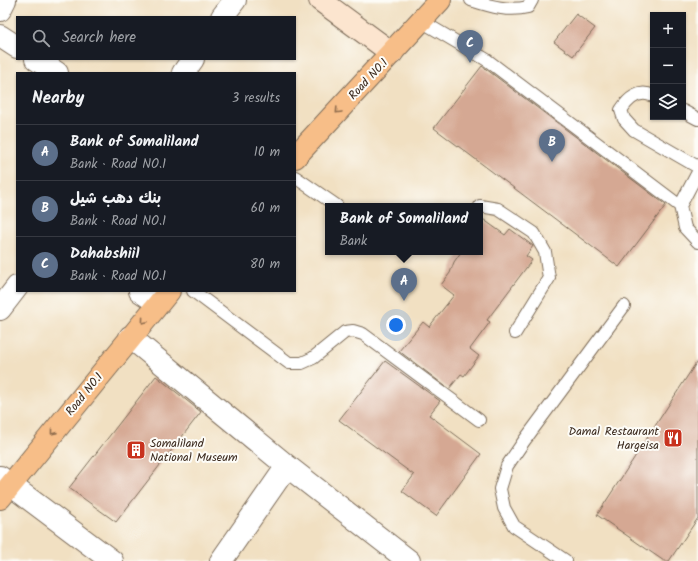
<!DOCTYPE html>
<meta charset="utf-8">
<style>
:root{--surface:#171b24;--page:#242831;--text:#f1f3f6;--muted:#9ea1a6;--line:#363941;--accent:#c8321e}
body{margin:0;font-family:Kalam,"Playpen Sans Arabic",sans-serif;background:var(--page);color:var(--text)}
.controls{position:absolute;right:12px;top:12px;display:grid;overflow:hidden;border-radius:0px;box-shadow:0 1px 3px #0004}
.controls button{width:36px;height:36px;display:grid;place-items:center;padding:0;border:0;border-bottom:1px solid var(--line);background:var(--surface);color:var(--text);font:20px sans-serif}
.you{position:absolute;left:396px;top:325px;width:14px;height:14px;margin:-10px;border:3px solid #fff;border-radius:50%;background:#1a73e8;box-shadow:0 0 0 6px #1a73e833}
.badge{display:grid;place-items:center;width:26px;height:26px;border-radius:50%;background:var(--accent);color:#fff;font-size:13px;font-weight:700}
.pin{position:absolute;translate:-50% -33px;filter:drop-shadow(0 1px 2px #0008)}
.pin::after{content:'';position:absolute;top:21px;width:14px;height:12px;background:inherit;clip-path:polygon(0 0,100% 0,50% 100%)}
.popup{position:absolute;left:325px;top:203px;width:158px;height:52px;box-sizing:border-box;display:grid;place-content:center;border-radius:0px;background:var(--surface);filter:drop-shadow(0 1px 3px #0005);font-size:13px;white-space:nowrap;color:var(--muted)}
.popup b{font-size:15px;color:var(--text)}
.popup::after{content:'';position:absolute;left:50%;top:100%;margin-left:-8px;border:8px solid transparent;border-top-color:var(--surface)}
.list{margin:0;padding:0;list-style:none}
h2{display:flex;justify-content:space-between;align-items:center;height:52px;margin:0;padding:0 16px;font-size:17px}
h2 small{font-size:13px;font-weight:400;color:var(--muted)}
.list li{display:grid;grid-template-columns:26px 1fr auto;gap:12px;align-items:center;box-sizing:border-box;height:56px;padding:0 16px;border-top:1px solid var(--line)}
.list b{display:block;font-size:15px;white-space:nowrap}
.list p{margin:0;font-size:13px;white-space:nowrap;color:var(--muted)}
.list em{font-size:13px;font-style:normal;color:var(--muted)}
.icon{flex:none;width:22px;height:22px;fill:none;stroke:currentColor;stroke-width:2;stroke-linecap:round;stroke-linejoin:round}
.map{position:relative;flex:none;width:698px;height:561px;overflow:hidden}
.search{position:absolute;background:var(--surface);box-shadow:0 1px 3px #0004;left:16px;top:16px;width:280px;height:44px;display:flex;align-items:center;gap:10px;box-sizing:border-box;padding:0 14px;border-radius:0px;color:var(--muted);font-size:15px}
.panel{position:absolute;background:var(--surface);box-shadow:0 1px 3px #0004;left:16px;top:72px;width:280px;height:220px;border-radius:0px}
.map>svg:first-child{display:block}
.building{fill:#d5a893}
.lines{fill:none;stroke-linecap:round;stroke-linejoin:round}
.service-casing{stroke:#7b6a57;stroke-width:14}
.minor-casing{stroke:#7b6a57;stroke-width:24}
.secondary-casing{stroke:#7b6a57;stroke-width:24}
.trunk-casing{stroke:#7b6a57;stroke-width:24}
.service{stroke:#fff;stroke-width:12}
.minor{stroke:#fff;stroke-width:22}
.secondary{stroke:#fce5cf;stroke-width:22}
.trunk{stroke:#f7be88;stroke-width:22}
.oneway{stroke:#906d4e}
.labels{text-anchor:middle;stroke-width:4;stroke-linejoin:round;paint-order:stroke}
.street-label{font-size:12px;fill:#3b2a1e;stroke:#fdfcf7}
.poi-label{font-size:12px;fill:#3b2a1e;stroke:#fdfcf7;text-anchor:end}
</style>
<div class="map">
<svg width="698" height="561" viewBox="0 0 698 561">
<rect width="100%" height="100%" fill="#fdfcf7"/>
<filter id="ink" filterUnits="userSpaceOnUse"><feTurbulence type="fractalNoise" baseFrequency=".025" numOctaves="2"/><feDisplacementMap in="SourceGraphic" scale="8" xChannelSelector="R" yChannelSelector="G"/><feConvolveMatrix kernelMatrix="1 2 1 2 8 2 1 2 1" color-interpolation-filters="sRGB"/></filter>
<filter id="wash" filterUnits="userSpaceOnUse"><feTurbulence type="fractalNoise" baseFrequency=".012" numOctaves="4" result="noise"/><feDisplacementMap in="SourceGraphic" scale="16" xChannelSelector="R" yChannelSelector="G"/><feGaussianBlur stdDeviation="0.9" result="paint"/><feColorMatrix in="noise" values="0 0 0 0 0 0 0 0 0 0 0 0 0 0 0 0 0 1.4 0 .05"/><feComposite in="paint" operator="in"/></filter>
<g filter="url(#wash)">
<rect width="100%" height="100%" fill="#f1e0c2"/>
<g id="blocks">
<path class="building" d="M576,14L595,28L573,56L554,42Z
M482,66L666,205L619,267L434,128Z
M480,217L505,235L510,229L533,246L526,256L532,260L487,320L490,322L470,349L479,356L464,376L461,374L449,389L399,351L423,322L429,327L454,295L441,285L450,273L454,262L461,252H480Z
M698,360V518L669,561H664L597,515Z
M385,361L440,401L429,415L481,454L436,516L402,491L414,475L339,420Z
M156,376L201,412L116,522L69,488Z"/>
</g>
</g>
<g filter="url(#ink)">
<use href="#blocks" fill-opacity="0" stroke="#7b6a57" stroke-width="1"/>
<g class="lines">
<defs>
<path id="service" d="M471,0C490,6 508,12 528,7L532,0
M421,21L487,60L680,206L685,228L698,242
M653,96C639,89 628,99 621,110L624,119L634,130L698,167
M683,111L698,119
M295,177L337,206
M480,206L498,209L534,233L545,252L549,278L515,333
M680,206L698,172
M193,291L289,363H302L313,358L345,332L353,331L363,334L479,420
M566,561L514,526L504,508L500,489L507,466L524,441L624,306"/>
<path id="minor" d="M0,10L5,0
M222,17L235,0
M0,36L17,47
M36,59L57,73
M183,73L193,59
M140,291L158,303
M0,309L17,287
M130,337L287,466L409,561
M0,477L112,561
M221,561L287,466"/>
<path id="secondary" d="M320,0L392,53"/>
<path id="trunk" d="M295,157L440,0
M0,498L169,291"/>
</defs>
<use href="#service" class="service-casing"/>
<use href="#minor" class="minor-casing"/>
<use href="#secondary" class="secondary-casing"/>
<use href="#trunk" class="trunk-casing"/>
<use href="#service" class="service"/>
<use href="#minor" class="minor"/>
<use href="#secondary" class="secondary"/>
<use href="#trunk" class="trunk"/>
</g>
<defs><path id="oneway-chevron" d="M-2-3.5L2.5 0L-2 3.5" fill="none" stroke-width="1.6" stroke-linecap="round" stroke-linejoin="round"/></defs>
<g class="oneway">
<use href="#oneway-chevron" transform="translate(338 111) rotate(133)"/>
<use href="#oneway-chevron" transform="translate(144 321) rotate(130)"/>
<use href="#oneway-chevron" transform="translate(53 432) rotate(129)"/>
</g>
</g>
<defs>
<symbol id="restaurant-square" viewBox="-11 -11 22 22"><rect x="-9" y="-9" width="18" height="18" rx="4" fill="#c8321e" stroke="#fdfcf7"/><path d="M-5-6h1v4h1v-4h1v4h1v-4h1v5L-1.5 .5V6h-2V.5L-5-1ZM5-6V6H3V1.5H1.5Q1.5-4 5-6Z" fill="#fff"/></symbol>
<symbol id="building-square" viewBox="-11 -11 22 22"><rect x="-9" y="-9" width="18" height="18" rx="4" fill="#c8321e" stroke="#fdfcf7"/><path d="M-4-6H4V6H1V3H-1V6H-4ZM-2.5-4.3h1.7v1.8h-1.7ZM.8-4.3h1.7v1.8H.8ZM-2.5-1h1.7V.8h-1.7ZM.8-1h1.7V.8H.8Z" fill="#fff"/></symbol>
</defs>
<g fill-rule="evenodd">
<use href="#restaurant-square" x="662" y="427" width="22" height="22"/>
<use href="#building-square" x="125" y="439" width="22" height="22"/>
</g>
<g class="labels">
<g class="street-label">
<text transform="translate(368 79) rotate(-47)" y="4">Road NO.1</text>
<text transform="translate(84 394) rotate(-51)" y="4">Road NO.1</text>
</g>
<g class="poi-label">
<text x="659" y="435">Damal Restaurant<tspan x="659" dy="14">Hargeisa</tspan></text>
<text x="150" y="447" text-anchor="start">Somaliland<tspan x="150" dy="14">National Museum</tspan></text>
</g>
</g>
</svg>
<div class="controls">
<button>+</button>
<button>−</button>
<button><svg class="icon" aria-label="layers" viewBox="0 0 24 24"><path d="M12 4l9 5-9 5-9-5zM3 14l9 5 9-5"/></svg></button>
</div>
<div class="you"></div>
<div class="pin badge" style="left:404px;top:301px;background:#5c6f8a">A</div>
<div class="popup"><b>Bank of Somaliland</b>Bank</div>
<div class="pin badge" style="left:552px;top:162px;background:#5c6f8a">B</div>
<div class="pin badge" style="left:470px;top:63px;background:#5c6f8a">C</div>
<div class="search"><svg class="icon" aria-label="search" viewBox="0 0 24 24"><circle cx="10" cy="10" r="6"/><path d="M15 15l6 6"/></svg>Search here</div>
<section class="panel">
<h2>Nearby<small>3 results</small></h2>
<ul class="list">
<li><span class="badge" style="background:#5c6f8a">A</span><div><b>Bank of Somaliland</b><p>Bank · Road NO.1</p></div><em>10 m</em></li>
<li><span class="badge" style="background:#5c6f8a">B</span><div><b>بنك دهب شيل</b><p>Bank · Road NO.1</p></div><em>60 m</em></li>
<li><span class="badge" style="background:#5c6f8a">C</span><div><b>Dahabshiil</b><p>Bank · Road NO.1</p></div><em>80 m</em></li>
</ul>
</section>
</div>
